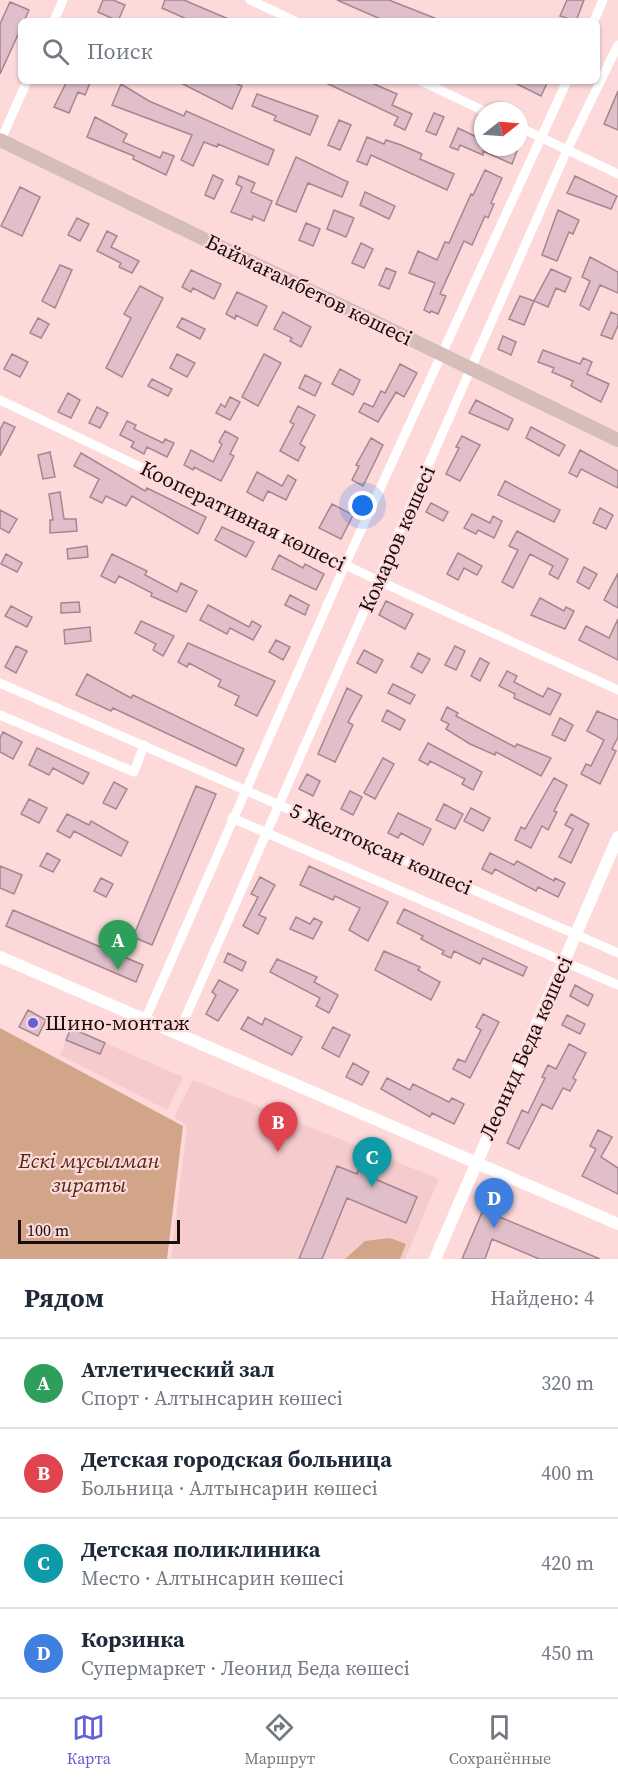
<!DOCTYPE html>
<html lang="ru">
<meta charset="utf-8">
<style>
:root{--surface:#fff;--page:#f2f2f3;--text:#1f2937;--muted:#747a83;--line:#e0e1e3;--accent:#6360d9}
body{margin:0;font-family:"Source Serif 4",serif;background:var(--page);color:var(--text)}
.compass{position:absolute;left:474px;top:102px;width:54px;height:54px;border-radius:50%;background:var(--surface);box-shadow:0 2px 4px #0004;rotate:73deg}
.scale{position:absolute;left:18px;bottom:15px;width:162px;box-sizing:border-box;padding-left:6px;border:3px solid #180c0d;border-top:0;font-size:16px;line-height:21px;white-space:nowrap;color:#180c0d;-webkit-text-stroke:4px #fdd9da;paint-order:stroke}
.you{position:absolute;left:363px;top:506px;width:21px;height:21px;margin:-15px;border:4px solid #fff;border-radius:50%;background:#1a73e8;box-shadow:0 0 0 9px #1a73e833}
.badge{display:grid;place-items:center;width:39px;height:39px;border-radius:50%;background:var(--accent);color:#fff;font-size:20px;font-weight:700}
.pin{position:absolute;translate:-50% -50px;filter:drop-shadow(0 2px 3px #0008)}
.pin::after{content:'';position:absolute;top:32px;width:21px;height:18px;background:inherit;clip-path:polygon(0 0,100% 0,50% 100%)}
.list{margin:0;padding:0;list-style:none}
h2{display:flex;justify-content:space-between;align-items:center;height:78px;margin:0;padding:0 24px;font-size:26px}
h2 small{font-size:20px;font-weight:400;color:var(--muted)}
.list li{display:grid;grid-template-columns:39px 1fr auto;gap:18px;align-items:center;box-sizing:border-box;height:90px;padding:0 24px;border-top:2px solid var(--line)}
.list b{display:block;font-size:22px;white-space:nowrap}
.list p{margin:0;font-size:20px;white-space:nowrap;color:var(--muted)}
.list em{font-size:20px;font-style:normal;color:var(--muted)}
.icon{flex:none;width:33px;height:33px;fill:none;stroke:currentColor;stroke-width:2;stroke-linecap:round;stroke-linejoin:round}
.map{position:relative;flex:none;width:618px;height:1259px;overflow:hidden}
.search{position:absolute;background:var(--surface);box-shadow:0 2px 4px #0004;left:18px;right:18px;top:18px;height:66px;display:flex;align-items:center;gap:15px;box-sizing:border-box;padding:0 21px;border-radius:9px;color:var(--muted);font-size:22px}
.sheet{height:438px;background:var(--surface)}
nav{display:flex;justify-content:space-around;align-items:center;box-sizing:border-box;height:84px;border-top:2px solid var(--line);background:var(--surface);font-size:16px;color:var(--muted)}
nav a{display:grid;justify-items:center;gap:3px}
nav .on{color:var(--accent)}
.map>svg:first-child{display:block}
.built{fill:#f6cbcd}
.green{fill:#d2a589}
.building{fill:#e0bfca;stroke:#a48690;stroke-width:1.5}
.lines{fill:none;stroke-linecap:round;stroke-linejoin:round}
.minor{stroke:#fff;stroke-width:9}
.tertiary{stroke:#fff;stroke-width:12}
.secondary{stroke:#d5beb9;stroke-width:14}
.poi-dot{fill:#6360d9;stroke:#fdd9da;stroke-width:2}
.labels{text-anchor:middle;stroke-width:4.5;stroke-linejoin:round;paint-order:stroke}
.street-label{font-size:21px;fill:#180c0d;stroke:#fdd9da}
.poi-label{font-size:21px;fill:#180c0d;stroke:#fdd9da;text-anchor:start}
.park-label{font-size:21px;font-style:italic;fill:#4f2a11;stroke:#fdd9da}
</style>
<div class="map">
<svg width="618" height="1259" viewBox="0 0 618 1259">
<rect width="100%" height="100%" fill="#fdd9da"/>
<path class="built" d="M66,1040L100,1054L105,1043L183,1077L167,1110L60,1055Z
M193,1080L439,1179L405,1259H171L187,1126L174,1117Z"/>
<path class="green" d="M0,1028L183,1126L167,1259H0Z
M390,1238L406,1244L400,1259H345L365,1241Z"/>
<path class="building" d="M103,0H113L125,5L118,21L98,12Z
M165,0H184L233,21H191L162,8Z
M337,0H389L442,21H385Z
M567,0H584L576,21L560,16Z
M10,2L29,10L24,21H21V28L0,74V24Z
M67,81L90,83L85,95L78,92L69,113L54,107Z
M177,81H230L242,86L232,109Z
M322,81H375L374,84L397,94L392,105L412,114L405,130L394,125L398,117Z
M511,81H548L541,96Z
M121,84L149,101L184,116L186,111L274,150L268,165L218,144L217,147L204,142L193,166L181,160L192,135L112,105Z
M618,91V130L604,124Z
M257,94L318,116L310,135L274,120L276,116L252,106Z
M434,113L444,117L436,135L426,131Z
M95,117L127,134L123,142L160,158L163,152L174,156L166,175L133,159L134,156L87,137Z
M339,120L351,125L340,150L328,145Z
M458,128L483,140V147H508L517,151L512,164L483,151V155L460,145L458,150L450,147Z
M367,137L384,144L386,140L401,145L422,154L420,159L454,174L447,190L371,155L367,165L357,161Z
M296,157L348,182L342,197L308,183L296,212L276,204Z
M485,170L502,178L491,203L494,204L488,218L485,216L472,245L464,241L440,294L446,296L438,314L431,311L430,313L424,310L435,283L409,273L418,251L437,260L445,242L449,243L471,194L473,195Z
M213,175L223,180L214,199L205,195Z
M239,176L255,183L251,192L272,201L264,221L253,216L252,220L231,212L242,187L236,184Z
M575,176L617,196L611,209L567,193Z
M20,187L40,197L22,236L1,226Z
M365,192L395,206L389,219L360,205Z
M334,210L354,218L346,237L327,229Z
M558,210L579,220L573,234L569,232L557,261L542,255Z
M77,218L89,224L80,241L68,235Z
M306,223L320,229L313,246L299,240Z
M107,231L117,236L111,247L139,261L132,273L119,267L121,263L97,251Z
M361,243L373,249L364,268L352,263Z
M590,257L618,272V293L600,285L589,310L580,305L590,281L582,277Z
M60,265L72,270L55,308L42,301Z
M386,268L396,272L389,289L379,285Z
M551,269L571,278L565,292L556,288L548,307L534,301Z
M191,270L221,284L214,299L193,288L191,292L182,287Z
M140,286L163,298L122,377L106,368L131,318L124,314Z
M237,292L267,306L257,326L236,315L235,319L226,314Z
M520,296L534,301L524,325L509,319Z
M283,312L311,327L301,347L290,341L292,338L274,329Z
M611,312L618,315V325L612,339L601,335Z
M38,318L49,324L41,338L30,333Z
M182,318L205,329L200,339L177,327Z
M503,336L516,342L511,355L498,349Z
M543,350L580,364L583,358L592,362L587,374L609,384L601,402L571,386L573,381L552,372L554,368L538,362Z
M12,354L28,362L20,377L4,369Z
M177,354L195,363L187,377L170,368Z
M264,354L281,363L258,406L242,397Z
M400,364L417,373L404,397L396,392L378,422L359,412L364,403L373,407L381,391L385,393Z
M340,369L360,380L353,395L332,384Z
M305,375L321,383L315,396L299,388Z
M152,379L172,389L168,396L148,386Z
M68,393L80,400L71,418L58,412Z
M230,397L240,402L230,420L216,413L221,404L225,407Z
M476,400L513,419L508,430L469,413Z
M298,406L315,415L300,444L305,447L298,461L280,451L294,424L290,422Z
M97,407L108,413L100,428L89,423Z
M127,421L136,425L134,429L163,443L165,439L174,443L167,457L147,447L144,454L131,447L134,442L120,435Z
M4,422L15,427L0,456V430Z
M531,427L565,445L559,456L526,438Z
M225,431L238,438L230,454L234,456L221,481L194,467L193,470L184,465L191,450L213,462L222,444L219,442Z
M462,436L480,445L460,481L446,474L459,448L456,447Z
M371,438L383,445L363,486L352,480L359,466L356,465Z
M580,450L618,471V488L581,469L577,477L569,473Z
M50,452L55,477L43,479L38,455Z
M81,453L145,491L147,488L206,517L198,534L132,496L126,506L106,496L102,503L90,497L99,479L74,466Z
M257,472L282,486L288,475L296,480L286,500L268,491L263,501L247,492Z
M505,481L560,510L554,522L498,495Z
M60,492L64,519H76L77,531L50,533V520H53L49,494Z
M431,503L448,512L443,521L426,512Z
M332,504L353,515L341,539L319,528Z
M600,508L613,515L606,529L593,523Z
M0,510L17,519L9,533L0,528Z
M472,514L490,523L493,516L502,521L494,538L478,530L476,534L464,528Z
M222,527L254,542L246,557L215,540Z
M517,531L568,559L558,579L549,574L553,566L530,554L513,588L502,582L518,550L509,546Z
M87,546L88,557L68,559L67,549Z
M458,553L482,566L477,575L464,568L458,580L447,574Z
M6,554L22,563L17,572L1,564Z
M112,554L147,571L145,575L177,592L181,583L197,591L186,612L151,596L152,593L119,576L115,583L101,576Z
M279,555L303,568L305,564L324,574L316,590L272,569Z
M584,567L597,574L589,589L577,582Z
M618,573V608L604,600Z
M290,595L309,605L305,615L285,605Z
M540,598L564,611L566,607L574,611L565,629L531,615Z
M386,601L413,614L405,629L379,615Z
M79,602L80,612L61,613V603Z
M208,605L249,627L252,621L261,626L253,640L230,628L227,634L200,620Z
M11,606L32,617L27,627L5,616Z
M618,619V660L579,640L586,626L609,638Z
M141,621L174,636L163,656L153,650L156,644L135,633Z
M90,627L91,641L65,644L64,630Z
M276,640L290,647L283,660L269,652Z
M188,643L275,681L257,716L235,705L239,696L218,686L221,680L189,663L187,667L178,662Z
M16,646L27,651L16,673L5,667Z
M455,646L465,651L456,670L445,665Z
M364,650L383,660L376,673L357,663Z
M418,653L430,659L422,673L411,667Z
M480,658L489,663L480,681L471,676Z
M507,671L517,676L514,682L543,697L548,688L561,694L550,715L514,698L515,694L499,686Z
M87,674L131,698L133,695L244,749L236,766L113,708L111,711L76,695Z
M393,684L415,695L410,704L388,693Z
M347,688L362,696L348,722L353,725L335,762L318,754Z
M447,707L458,713L456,716L515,747L517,744L551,758L541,776L496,752L495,755L470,744L446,729L449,724L441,720Z
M387,710L405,720L400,730L382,721Z
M597,711L618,720V737L612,749L616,751L600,784L581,774L586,764L591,766L604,740L587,731Z
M560,718L573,725L565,741L552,735Z
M3,732L22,742L13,759L0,752V738Z
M428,743L482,772L473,790L462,784L465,779L430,761L428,765L419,760Z
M37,748L89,773L83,784L53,768L49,775L29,765Z
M383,758L394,764L375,799L364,793Z
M307,774L320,781L313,796L299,789Z
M554,778L567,785L554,811L557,812L548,830L542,826L531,848L515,840L521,827L525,829Z
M114,782L127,789L116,809L103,803Z
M196,786L216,794L152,945L133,937Z
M350,791L362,797L353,815L341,809Z
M29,799L47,808L39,823L21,814Z
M444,804L463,814L455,829L436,820Z
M471,808L490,818L483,831L464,821Z
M398,813L431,829L423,845L401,833L398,838L388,833Z
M67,814L89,825L91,821L128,842L121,856L74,831L70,838L57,831Z
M571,814L589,824L571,863L559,857L573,829L565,825Z
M47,853L60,860L53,872L40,866Z
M490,853L514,865L517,861L554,881L555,878L565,883L558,897L538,887L536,891L495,869L492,874L482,869Z
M0,866L22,875L14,894L0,888Z
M309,866L388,902L368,941L349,930L360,908L335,896L333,900L300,885Z
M260,877L275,885L259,915L266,918L258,934L243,926L258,897L251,894Z
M101,878L113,884L106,897L94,891Z
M404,909L527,967L523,976L483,958L480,964L454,951L451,958L442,954L444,951L421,939L423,936L397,923Z
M13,910L143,965L136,982L6,926Z
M296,917L310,924L314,918L322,922L313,939L290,929Z
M384,951L420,967L418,970L440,982L431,1000L375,970Z
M228,953L246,962L242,971L224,962Z
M277,959L317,977L314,982L338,995L329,1013L316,1006L320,998L270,972Z
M219,980L238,990L218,1021L206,1014L216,995L212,992Z
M575,985L593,995L588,1006L570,996Z
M28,1010L46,1020L38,1036L19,1027Z
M483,1014L499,1022L470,1078L453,1069L458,1059L465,1062L481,1030L476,1027Z
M567,1015L585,1024L580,1034L562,1025Z
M248,1017L262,1025L265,1018L302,1037L292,1055L241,1029Z
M333,1027L350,1035L339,1057L322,1048Z
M71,1028L105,1043L100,1054L66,1040Z
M569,1044L586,1053L573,1078L576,1080L570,1091L563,1088L552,1109L542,1104L519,1149L507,1143L522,1110L528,1113L545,1078L542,1077L548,1065L556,1069Z
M353,1063L369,1072L362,1085L346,1077Z
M387,1078L410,1090L413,1084L449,1102L452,1098L464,1104L454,1124L432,1113L430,1117L381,1089Z
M598,1130L612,1137L601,1157L618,1168V1194L582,1176L596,1149L590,1146Z
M365,1153L376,1158L368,1176L417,1197L406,1223L347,1198L322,1259H299L337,1166L357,1174Z
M483,1210L600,1259H539L492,1239L485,1259H462Z"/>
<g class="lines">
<path class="minor" d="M250,0L295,21
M54,21L63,0
M594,21L603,0
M421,81L484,111
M519,127L618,174
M1,140L27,81
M0,400L379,581L618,690
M0,683L618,953
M0,715L134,772L144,745
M232,818L618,985
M145,1020L345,565L567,81
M178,1034L567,150L618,45"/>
<path class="tertiary" d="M0,957L618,1224
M435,1259L618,837"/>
<path class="secondary" d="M0,140L618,440"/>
</g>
<circle class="poi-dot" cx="33" cy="1023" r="6"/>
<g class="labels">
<g class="street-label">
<text transform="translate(309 290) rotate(26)" y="7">Баймағамбетов көшесі</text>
<text transform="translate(243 516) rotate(26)" y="7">Кооперативная көшесі</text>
<text transform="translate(397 539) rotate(-66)" y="7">Комаров көшесі</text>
<text transform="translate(381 849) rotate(24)" y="7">5 Желтоқсан көшесі</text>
<text transform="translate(526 1048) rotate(-66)" y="7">Леонид Беда көшесі</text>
</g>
<g class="poi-label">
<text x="45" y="1030">Шино-монтаж</text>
</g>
<g class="park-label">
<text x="89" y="1168">Ескі мұсылман<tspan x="89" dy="24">зираты</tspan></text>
</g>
</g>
</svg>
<svg class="compass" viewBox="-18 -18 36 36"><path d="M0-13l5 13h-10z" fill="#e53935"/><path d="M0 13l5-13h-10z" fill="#747a83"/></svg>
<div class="scale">100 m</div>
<div class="you"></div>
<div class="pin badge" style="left:118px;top:970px;background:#2e9e5b">A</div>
<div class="pin badge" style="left:278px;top:1152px;background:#e0444e">B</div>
<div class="pin badge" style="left:372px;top:1187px;background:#0f9aa8">C</div>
<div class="pin badge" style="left:494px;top:1228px;background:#3f7fe0">D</div>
<div class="search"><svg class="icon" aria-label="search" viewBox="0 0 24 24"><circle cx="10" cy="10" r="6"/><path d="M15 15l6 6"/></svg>Поиск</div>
</div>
<section class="sheet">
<h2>Рядом<small>Найдено: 4</small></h2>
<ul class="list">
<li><span class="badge" style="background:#2e9e5b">A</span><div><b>Атлетический зал</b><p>Спорт · Алтынсарин көшесі</p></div><em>320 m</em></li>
<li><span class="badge" style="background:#e0444e">B</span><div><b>Детская городская больница</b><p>Больница · Алтынсарин көшесі</p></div><em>400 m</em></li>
<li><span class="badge" style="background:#0f9aa8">C</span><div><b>Детская поликлиника</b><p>Место · Алтынсарин көшесі</p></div><em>420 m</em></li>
<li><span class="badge" style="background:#3f7fe0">D</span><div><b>Корзинка</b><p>Супермаркет · Леонид Беда көшесі</p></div><em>450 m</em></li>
</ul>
</section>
<nav>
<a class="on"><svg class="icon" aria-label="map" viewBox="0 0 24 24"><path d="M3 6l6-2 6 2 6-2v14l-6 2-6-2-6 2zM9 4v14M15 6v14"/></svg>Карта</a>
<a><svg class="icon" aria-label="directions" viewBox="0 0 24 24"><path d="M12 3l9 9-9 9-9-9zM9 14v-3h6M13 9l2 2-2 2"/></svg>Маршрут</a>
<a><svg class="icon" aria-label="saved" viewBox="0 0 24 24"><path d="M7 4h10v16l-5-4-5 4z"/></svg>Сохранённые</a>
</nav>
